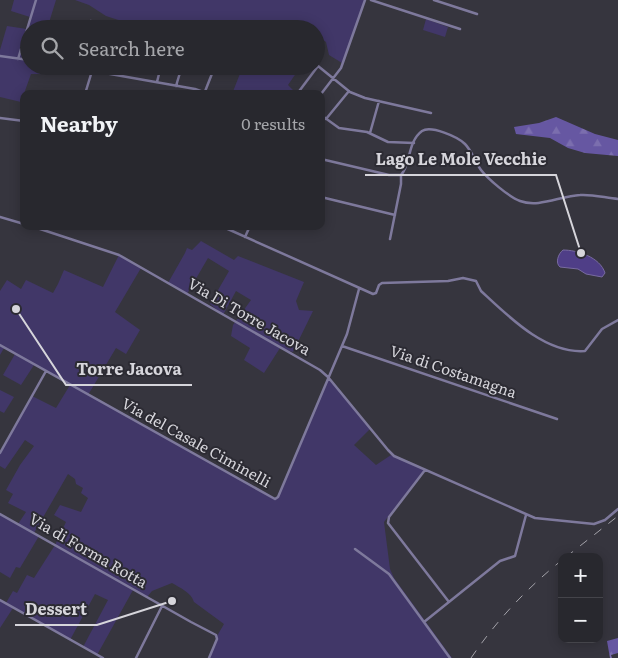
<!DOCTYPE html>
<meta charset="utf-8">
<style>
:root{--surface:#28282e;--page:#303036;--text:#f1f3f6;--muted:#a5a6aa;--line:#44444a}
body{margin:0;font-family:Literata,serif;background:var(--page);color:var(--text)}
.controls{position:absolute;right:15px;bottom:15px;display:grid;overflow:hidden;border-radius:10px;box-shadow:0 2px 12px #0003}
.controls button{width:45px;height:45px;display:grid;place-items:center;padding:0;border:0;border-bottom:1px solid var(--line);background:var(--surface);color:var(--text);font:25px sans-serif}
.list{margin:0;padding:0;list-style:none}
h2{display:flex;justify-content:space-between;align-items:center;height:65px;margin:0;padding:0 20px;font-size:21px}
h2 small{font-size:16px;font-weight:400;color:var(--muted)}
.icon{flex:none;width:28px;height:28px;fill:none;stroke:currentColor;stroke-width:2;stroke-linecap:round;stroke-linejoin:round}
.map{position:relative;flex:none;width:618px;height:658px;overflow:hidden}
.search{position:absolute;background:var(--surface);box-shadow:0 2px 12px #0003;left:20px;top:20px;width:305px;height:55px;display:flex;align-items:center;gap:12px;box-sizing:border-box;padding:0 18px;border-radius:28px;color:var(--muted);font-size:19px}
.panel{position:absolute;background:var(--surface);box-shadow:0 2px 12px #0003;left:20px;top:90px;width:305px;height:140px;border-radius:10px}
.map>svg:first-child{display:block}
.green{fill:#413768}
.forest{fill:url(#forest-firs)}
.water{fill:#4f3e87;stroke:#786ba0}
.lines{fill:none;stroke-linecap:round;stroke-linejoin:round}
.minor{stroke:#7e799c;stroke-width:2.5}
.rail{stroke:#a4a3aa;stroke-width:1;stroke-dasharray:9 9;stroke-linecap:butt}
.labels{text-anchor:middle;stroke-width:4;stroke-linejoin:round;paint-order:stroke}
.street-label{font-size:15px;fill:#d6d5db;stroke:#2c2b33}
.leader{fill:none;stroke:#d6d5db;stroke-width:2}
.callout-dot{fill:#d6d5db;stroke:#2c2b33;stroke-width:2}
.callout-label{font-size:16px;text-anchor:middle;font-weight:bold;fill:#d6d5db;stroke:#2c2b33;stroke-width:4;stroke-linejoin:round;paint-order:stroke}
</style>
<div class="map">
<svg width="618" height="658" viewBox="0 0 618 658">
<defs>
<pattern id="forest-firs" width="22" height="20" patternUnits="userSpaceOnUse" patternTransform="scale(1.25)"><rect width="22" height="20" fill="#6657a2"/><path d="M5 1l3.5 6h-7zM16 11l3.5 6h-7z" fill="#7b6eae"/></pattern>
</defs>
<rect width="100%" height="100%" fill="#36353e"/>
<path class="green" d="M14,0H56L47,29H27L22,48L29,50V66H43L41,74H31L21,102L0,97V50L7,26L27,29L30,17L11,11Z
M75,0H365L342,63L329,55L326,42L321,38L316,45V29H146L106,16L89,5Z
M426,19L448,27L445,37L423,30Z
M243,66H301L288,85L297,94H232Z
M201,241L234,260L238,256L304,282L296,301L299,310L313,311L293,352L280,348L264,373L244,360L250,348L231,336L233,325L251,300L236,291L223,315L210,304L229,271L208,258L187,294L168,283L185,253L187,248L192,250Z
M119,255L141,268L115,312L140,330L126,354L116,348L88,395L272,498L278,497L328,377L370,429L354,445L376,465L391,455L424,470L384,522L390,569L394,578L452,658H209L217,636L224,624L194,602C191,592 180,588 172,583L152,591L147,597L133,590L97,655L83,647L108,600L95,594L70,640L13,608L0,628V600L6,603L13,591L17,593L27,575L34,578L55,545L66,522L54,515L60,505L81,512L88,498L81,493L83,488L76,484L75,479L68,474L34,533L39,536L20,568L16,567L10,578L0,572V514L18,524L26,512L8,503L13,494L6,490L20,465L34,446L25,440L5,469L0,466V453L32,396L56,408L70,385L34,365L21,385L3,375L15,354L4,348L0,355V291L7,280L21,289L26,280L53,293L58,284L64,270L103,287Z
M0,390L14,397L4,413L0,411Z"/>
<path class="forest" d="M556,117L595,134L618,140V156L585,153L568,148L550,138L516,134L514,127L539,123Z
M618,638V653L611,655L612,658H610L607,641Z"/>
<path class="water" d="M563,250C577,250 600,257 605,273L602,277L586,274L578,269L560,267C555,263 558,254 563,250Z"/>
<g class="lines">
<path class="minor" d="M371,0L460,29
M434,0L477,14
M83,29L85,23L91,21L96,24L97,29
M0,56L29,60
M18,59L36,0
M65,66L195,89L209,94
M157,82L161,66
M176,86L182,66
M85,94L92,71
M204,94L215,66
M297,94L318,66L350,92L365,98L431,113
M321,94L341,68L365,0
M321,115L339,128L367,132L388,142L414,143
M0,118L24,121
M326,119L349,91
M370,133L379,101
M321,159L389,175H401
M321,197L395,215
M0,217L24,224
M31,226L119,255L320,370L328,377L388,450L394,456L535,518L594,524L605,520L618,509
M221,226L373,294L376,293L379,285L382,283L448,281L463,278L476,281L481,291C508,316 545,354 585,351L602,329L618,320
M245,237L250,226
M390,239L401,184V175C411,165 407,142 422,131C431,125 458,137 465,144C472,151 475,162 481,170C488,179 509,197 520,201C539,208 560,196 580,195C592,194 606,198 618,199
M0,345L275,499L278,497L347,334L359,289
M342,346L557,419
M0,453L46,371
M425,470L389,517L388,523L449,602
M0,514L191,622L216,635L217,639L209,658
M355,549L389,574L450,658
M0,600L103,658
M424,622L500,561L515,556L526,515
M136,658L162,606"/>
<path class="rail" d="M566,557L618,516
M471,658C497,620 526,589 562,560"/>
</g>
<g class="labels">
<g class="street-label">
<text transform="translate(249 317) rotate(30)" y="5">Via Di Torre Jacova</text>
<text transform="translate(453 372) rotate(19)" y="5">Via di Costamagna</text>
<text transform="translate(196 443) rotate(29)" y="5">Via del Casale Ciminelli</text>
<text transform="translate(88 551) rotate(30)" y="5">Via di Forma Rotta</text>
</g>
</g>
<path class="leader" d="M581 253L556 175H365M16 309L66 385H192M172 601L97 625H15"/>
<g class="callout-dot">
<circle cx="581" cy="253" r="5"/>
<circle cx="16" cy="309" r="5"/>
<circle cx="172" cy="601" r="5"/>
</g>
<g class="callout-label">
<text x="461" y="165">Lago Le Mole Vecchie</text>
<text x="129" y="375">Torre Jacova</text>
<text x="56" y="615">Dessert</text>
</g>
</svg>
<div class="controls">
<button>+</button>
<button>−</button>
</div>
<div class="search"><svg class="icon" aria-label="search" viewBox="0 0 24 24"><circle cx="10" cy="10" r="6"/><path d="M15 15l6 6"/></svg>Search here</div>
<section class="panel">
<h2>Nearby<small>0 results</small></h2>
<ul class="list">
</ul>
</section>
</div>
